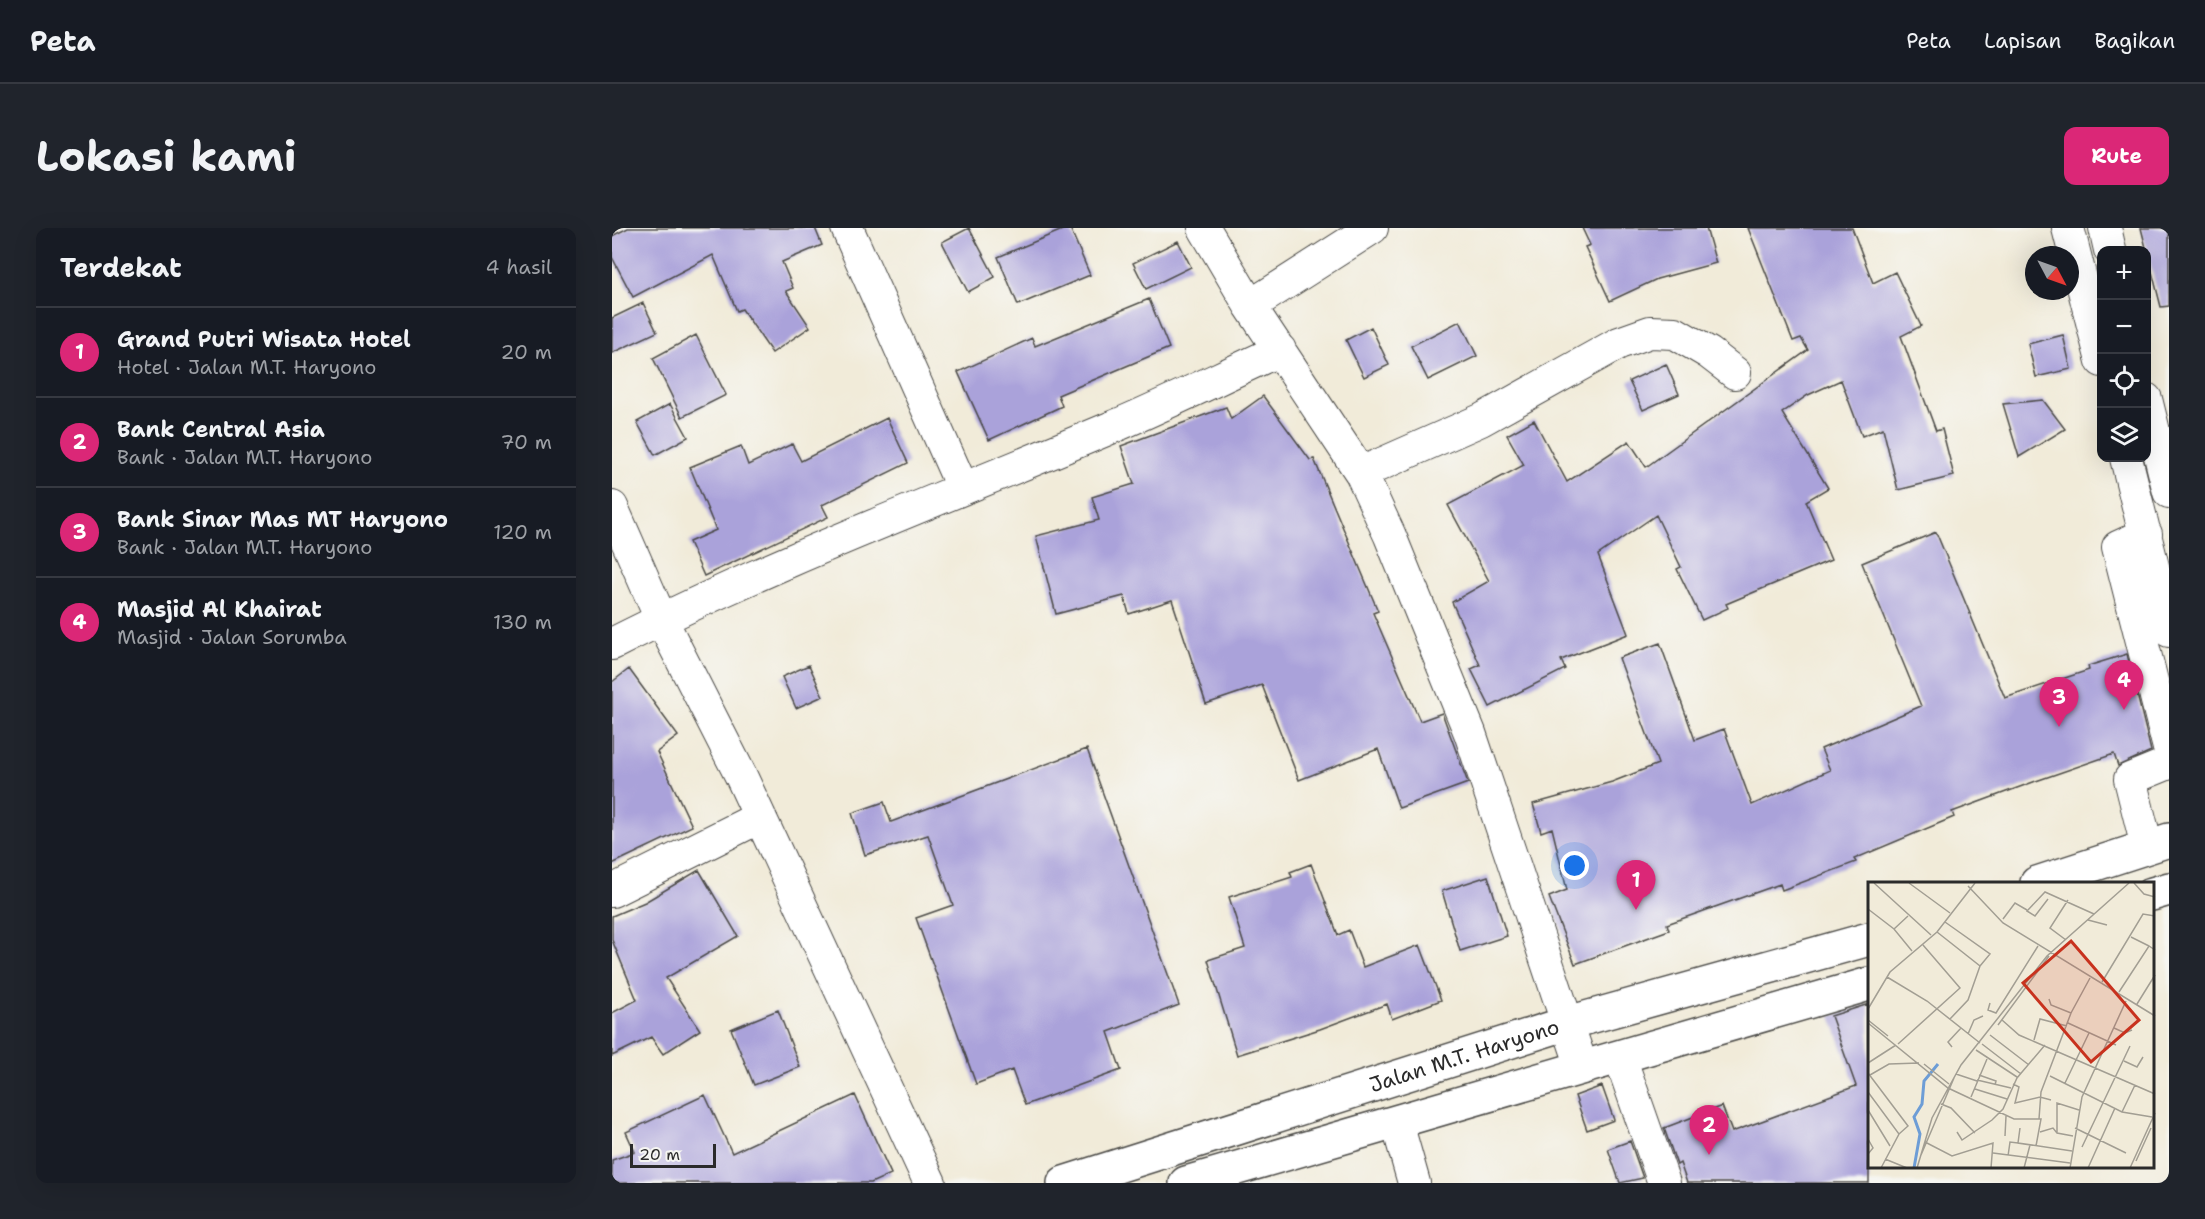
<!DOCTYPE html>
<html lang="id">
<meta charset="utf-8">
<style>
:root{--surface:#171b24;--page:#20242c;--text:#f1f3f6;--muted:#9ea1a6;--line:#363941;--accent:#db2777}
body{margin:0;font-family:"Shantell Sans",sans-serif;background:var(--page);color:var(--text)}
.controls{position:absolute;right:18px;top:18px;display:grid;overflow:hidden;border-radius:12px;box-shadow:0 6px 24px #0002}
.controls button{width:54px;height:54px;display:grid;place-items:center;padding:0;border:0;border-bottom:2px solid var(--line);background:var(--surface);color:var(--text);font:30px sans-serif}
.compass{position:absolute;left:1413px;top:18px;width:54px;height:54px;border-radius:50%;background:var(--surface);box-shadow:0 6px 24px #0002;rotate:131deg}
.scale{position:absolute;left:18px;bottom:15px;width:86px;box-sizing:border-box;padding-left:6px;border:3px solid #2b2b2b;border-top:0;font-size:16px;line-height:21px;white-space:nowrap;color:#2b2b2b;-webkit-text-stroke:4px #f6f6f2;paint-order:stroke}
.you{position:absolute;left:963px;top:638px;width:21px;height:21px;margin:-15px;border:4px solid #fff;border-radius:50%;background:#1a73e8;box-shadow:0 0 0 9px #1a73e833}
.badge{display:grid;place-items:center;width:39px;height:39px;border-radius:50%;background:var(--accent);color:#fff;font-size:20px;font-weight:700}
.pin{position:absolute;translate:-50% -50px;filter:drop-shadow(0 2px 3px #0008)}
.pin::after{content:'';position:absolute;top:32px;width:21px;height:18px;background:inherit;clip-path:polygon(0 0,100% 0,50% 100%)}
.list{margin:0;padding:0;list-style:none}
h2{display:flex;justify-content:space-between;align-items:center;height:78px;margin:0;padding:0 24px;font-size:26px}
h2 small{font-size:20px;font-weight:400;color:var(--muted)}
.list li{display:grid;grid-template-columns:39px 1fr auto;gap:18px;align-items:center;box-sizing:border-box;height:90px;padding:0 24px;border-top:2px solid var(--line)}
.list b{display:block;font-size:22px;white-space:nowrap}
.list p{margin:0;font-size:20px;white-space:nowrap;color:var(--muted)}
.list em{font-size:20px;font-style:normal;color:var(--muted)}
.icon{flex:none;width:33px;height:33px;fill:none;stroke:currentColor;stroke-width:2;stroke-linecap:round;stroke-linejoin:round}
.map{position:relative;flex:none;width:1557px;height:955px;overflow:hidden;border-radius:12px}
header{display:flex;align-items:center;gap:36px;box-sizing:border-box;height:84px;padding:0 30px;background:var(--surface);border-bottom:2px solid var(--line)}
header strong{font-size:28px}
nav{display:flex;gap:33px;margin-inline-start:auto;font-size:21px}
.intro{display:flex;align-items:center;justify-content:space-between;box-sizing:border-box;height:144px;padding:0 36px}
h1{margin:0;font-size:42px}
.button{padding:15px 27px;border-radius:12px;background:var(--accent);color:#fff;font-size:21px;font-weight:700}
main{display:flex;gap:36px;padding:0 36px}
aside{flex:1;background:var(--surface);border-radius:12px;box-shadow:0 6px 24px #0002}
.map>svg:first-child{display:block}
.building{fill:#aaa2da}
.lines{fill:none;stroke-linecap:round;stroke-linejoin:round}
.minor-casing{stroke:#494845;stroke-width:34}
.highway-casing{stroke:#494845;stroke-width:36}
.minor{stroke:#fff;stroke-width:32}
.highway{stroke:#fff;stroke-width:33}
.labels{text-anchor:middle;stroke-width:4.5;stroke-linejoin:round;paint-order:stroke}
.street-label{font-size:21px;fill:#2b2b2b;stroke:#f6f6f2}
.inset-river{fill:none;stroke:#6d9dd6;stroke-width:3}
.inset-road{fill:none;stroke:#a29e93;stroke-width:1.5}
.view{fill:#c8321e;fill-opacity:0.15;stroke:#c8321e;stroke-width:3}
.inset-edge{fill:none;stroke:#2b2b2b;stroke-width:3}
</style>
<header>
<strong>Peta</strong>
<nav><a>Peta</a><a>Lapisan</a><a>Bagikan</a></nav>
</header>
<div class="intro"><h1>Lokasi kami</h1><a class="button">Rute</a></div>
<main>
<aside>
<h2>Terdekat<small>4 hasil</small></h2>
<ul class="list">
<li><span class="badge">1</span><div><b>Grand Putri Wisata Hotel</b><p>Hotel · Jalan M.T. Haryono</p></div><em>20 m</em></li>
<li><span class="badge">2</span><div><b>Bank Central Asia</b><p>Bank · Jalan M.T. Haryono</p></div><em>70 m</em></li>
<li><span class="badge">3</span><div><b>Bank Sinar Mas MT Haryono</b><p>Bank · Jalan M.T. Haryono</p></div><em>120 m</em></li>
<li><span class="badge">4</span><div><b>Masjid Al Khairat</b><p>Masjid · Jalan Sorumba</p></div><em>130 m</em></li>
</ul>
</aside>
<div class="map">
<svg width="1557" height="955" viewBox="0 0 1557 955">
<rect width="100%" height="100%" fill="#f6f6f2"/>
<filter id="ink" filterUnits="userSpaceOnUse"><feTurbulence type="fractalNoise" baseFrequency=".0167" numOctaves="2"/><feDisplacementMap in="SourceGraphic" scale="12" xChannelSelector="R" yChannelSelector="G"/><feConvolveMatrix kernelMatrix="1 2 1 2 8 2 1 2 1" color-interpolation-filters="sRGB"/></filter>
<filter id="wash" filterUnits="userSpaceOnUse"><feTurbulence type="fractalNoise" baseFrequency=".008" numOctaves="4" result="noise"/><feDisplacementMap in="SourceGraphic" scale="24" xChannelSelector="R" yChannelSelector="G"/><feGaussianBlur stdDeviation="1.35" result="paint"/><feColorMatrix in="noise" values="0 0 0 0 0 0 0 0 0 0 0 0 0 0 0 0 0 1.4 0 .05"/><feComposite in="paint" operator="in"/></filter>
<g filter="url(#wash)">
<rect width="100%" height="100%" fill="#f1ebd9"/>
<g id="blocks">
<path class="building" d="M16,0H203L210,17L170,34L181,60L174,63L198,99L160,125L130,81L125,83L101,27L21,69L0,29V8Z
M357,0L383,49L356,64L330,14Z
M455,0H458L478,47L406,77L386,29Z
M970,0H1094L1104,35L1045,51L998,73L973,19L978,17Z
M1136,0H1240L1261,55L1283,44L1309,98L1289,108L1324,203L1330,201L1342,248L1286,262L1271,200L1250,208L1229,152L1196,167L1170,185L1216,260L1194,273L1219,332L1114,376L1116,380L1090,392L1065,341L1069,339L1044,287L986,327L1016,406L949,432L953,441L878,479L859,441L868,437L840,374L877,353L836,277L912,237L895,207L922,192L955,254L1017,213L1034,239L1196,122L1189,110L1181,113Z
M1529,0H1557V78L1549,79Z
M566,13L579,39L534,61L521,35Z
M537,71L557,120L446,167L450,178L377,212L346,144L420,110L423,118Z
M31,75L45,104L0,125V90Z
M848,93L865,128L816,152L799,118Z
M759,99L777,137L752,149L734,112Z
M84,107L114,167L70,189L41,130Z
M1451,107L1459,141L1424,149L1416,116Z
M1054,136L1067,166L1031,182L1017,153Z
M651,168L698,232L702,231L766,383L761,385L808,493L830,485L856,555L787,580L766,521L687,552L650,457L594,476L560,372L517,386L512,368L444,386L424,308L487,292L480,269L522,256L509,218L614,179L619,191Z
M1431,172L1453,201L1407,229L1391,176Z
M58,176L76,209L43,227L25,194Z
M275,190L296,235L210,277L216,289L92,348L77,314L104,302L78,239L129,218L136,237L180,216L189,233Z
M1324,304L1393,470L1477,442L1476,438L1515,426L1539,523L1506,538L1502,526L1424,553L1340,584L1342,589L1242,631L1244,634L1170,662L1168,656L1055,696L1057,702L963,736L937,669L955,662L940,600L929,604L921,576L1000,554L1046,536L1007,430L1048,415L1083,512L1112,501L1140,577L1218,542L1209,521L1309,478L1250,335Z
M197,437L211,468L184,480L170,449Z
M17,441L66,508L45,524L80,598L0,636V454Z
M475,521L567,777L496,804L509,842L413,877L400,842L364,856L304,690L341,677L316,607L253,627L240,585L272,574L279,594Z
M699,636L726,707L737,702L751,739L808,717L829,772L780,791L775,776L708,801L625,827L596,732L633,720L617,669L680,649L678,644Z
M87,642L126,708L54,750L88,802L51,826L39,809L0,828V785L25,772L0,712V688L33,674Z
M876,648L895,708L848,723L830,663Z
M1257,776V955H1075L1068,935L1065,937L1052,900L1110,878L1120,904L1244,858L1219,788Z
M166,782L188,839L142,857L119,801Z
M990,858L1002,892L975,902L963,868Z
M93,867L120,925L243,867L279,946L259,955H0V932L23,924L14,904Z
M1018,913L1031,950L1008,955L996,921Z"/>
</g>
</g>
<g filter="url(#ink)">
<use href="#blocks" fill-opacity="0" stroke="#494845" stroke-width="1.5"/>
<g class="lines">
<defs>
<path id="minor" d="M235,0L350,259
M592,0L638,78L749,245L778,308L858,505L970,839
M1456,0L1490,133
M1493,0L1498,22
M638,78L760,0
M1534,171L1557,264
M1514,230L1557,403
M749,245L869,192L1007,115L1038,104L1063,105L1097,125L1123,145
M0,279L49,391L129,548L318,955
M1534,306L1506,319L1557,520
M0,416C163,333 335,269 503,198C559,174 613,147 668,122
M1535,619L1518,551L1557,535
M0,663L146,590
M1008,829L1052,955
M785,895L802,955"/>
<g id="highway">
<path d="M1425,655L1557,612"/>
<path d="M1540,666L1557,661"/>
<path id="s1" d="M452,955L956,795L1257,711"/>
<path d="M574,955L1257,756"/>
</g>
</defs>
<use href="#minor" class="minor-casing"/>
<use href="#highway" class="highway-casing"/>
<use href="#minor" class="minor"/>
<use href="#highway" class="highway"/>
</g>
</g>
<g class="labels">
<g class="street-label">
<text dy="7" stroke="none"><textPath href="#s1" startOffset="420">Jalan M.T. Haryono</textPath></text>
</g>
</g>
<g transform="translate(1256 654)">
<rect width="286" height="286" fill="#f1ebd9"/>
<path class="inset-river" d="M46,286L52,252L46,235L54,222L56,199L70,182"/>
<path class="inset-road" d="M6,1L63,53M41,1L82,31M266,1L276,12L287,15M100,4L135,41L287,134M180,17L167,34L159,29L177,10L226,32M0,27L26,47L44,69M135,37L147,21L159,28M220,38L239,43M77,40L122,72L112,84M26,47L40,34M69,50L112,84L100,118L82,137M263,55L281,64M198,58L182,46L200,18M19,95L59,119L112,161M234,100L275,32L287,34M251,110L281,64L287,68M181,117L183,123L203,131M122,121L120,128L128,131L170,64M269,122L287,93M0,127L22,90L69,50L107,1M0,138L20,154M134,138L151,153L287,212M0,141L80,206L146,237H173L168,264M200,141L248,163M130,143L181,74M246,146L257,151L264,148M100,152L106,138L115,134M122,153L161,183M166,158L172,137L199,144M30,162L92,106L55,63M114,162L153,192M84,165L80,160L93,146M108,168L149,195M256,179L269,185L275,175M0,181L28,163M56,182L81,202M0,191L40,244L31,252M88,192L109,199M2,193L21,182L51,181M111,193L128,199L127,203M182,194L254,230L284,235M109,198L143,206M197,201L221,151M145,202L151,205L147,221L172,215L183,218M107,207L139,217M0,210L31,252L13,286M103,215L119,177M73,222L83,226L107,251M0,228L22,264M254,230L267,203M171,237L173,210L203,131L222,96M152,246L150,261L204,269M207,246L258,271M89,250L94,258L124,238L135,227L149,196L177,163M172,250L185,246L189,251L205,254M189,251V221L211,228M137,254L138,234M0,257L5,266L0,272M57,260L84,274L125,261L123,286M214,265L262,164M125,271L202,281M53,273L86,196M140,274L142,260L150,261M17,277L39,286M268,279L283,246M49,286L64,236L93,183L179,74L261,1M156,286L162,263M202,286L214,215L258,119M220,286L247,226M262,286L287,231"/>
<path class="view" d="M203,59L271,138L223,180L155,101Z"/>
<rect width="286" height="286" class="inset-edge"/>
</g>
</svg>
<div class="controls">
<button>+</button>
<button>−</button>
<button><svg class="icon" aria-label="locate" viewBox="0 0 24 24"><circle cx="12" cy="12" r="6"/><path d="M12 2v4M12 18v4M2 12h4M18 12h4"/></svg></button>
<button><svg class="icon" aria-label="layers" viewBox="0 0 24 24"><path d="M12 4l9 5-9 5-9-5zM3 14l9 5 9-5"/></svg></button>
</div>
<svg class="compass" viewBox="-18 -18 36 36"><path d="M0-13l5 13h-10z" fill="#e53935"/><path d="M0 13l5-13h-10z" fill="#9ea1a6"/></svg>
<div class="scale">20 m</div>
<div class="you"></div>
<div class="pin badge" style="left:1024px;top:682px">1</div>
<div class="pin badge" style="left:1097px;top:927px">2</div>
<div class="pin badge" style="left:1447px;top:499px">3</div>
<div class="pin badge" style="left:1512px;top:482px">4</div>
</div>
</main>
